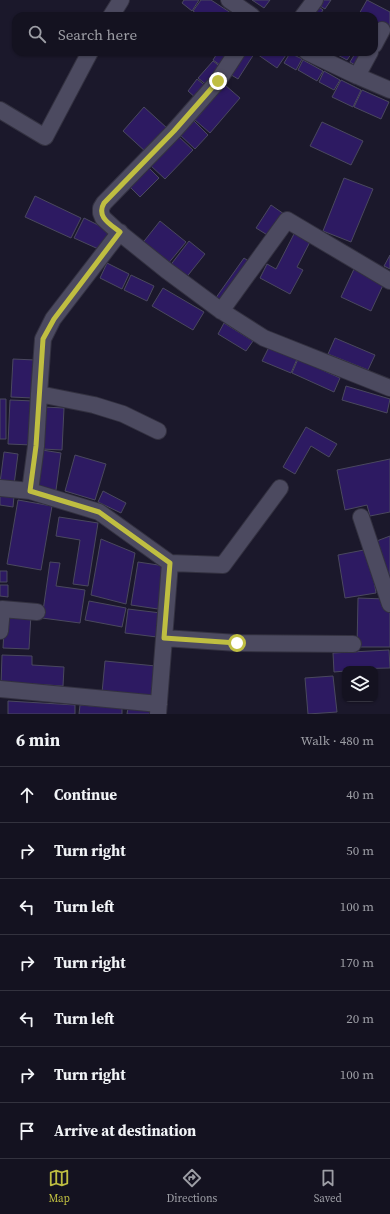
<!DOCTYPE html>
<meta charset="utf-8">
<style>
:root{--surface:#141220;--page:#21202d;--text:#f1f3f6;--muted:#9d9ea5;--line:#33323e;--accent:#bfbe41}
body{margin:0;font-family:"Source Serif 4",serif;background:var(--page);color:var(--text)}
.controls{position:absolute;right:12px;bottom:12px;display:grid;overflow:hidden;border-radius:8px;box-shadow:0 1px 3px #0004}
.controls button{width:36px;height:36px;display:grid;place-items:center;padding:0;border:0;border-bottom:1px solid var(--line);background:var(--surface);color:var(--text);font:20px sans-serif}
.stop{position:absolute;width:12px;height:12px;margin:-9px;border:3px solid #bfbe41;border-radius:50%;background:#fff}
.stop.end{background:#bfbe41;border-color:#fff;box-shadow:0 1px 4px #0008}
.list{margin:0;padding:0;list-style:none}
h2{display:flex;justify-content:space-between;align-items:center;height:52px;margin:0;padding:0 16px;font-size:17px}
h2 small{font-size:13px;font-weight:400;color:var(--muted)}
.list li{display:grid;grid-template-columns:26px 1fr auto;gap:12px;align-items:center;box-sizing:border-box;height:56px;padding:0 16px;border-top:1px solid var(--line)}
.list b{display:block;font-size:15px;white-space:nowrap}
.list em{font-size:13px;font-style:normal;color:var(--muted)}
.icon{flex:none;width:22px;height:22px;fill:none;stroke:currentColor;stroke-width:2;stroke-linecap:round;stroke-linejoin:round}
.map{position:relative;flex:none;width:390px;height:714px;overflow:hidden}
.search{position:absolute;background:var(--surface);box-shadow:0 1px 3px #0004;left:12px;right:12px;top:12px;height:44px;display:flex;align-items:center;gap:10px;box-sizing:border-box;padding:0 14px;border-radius:12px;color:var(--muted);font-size:15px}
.sheet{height:444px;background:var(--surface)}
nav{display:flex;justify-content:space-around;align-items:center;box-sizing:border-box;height:56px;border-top:1px solid var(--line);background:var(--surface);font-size:11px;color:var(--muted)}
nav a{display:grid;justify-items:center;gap:2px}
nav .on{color:var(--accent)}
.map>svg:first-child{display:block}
.building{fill:#2d1a62;stroke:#4a485e}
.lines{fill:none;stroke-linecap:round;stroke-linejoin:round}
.minor-casing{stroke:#333140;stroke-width:18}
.minor{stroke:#4c4a60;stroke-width:16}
.route{stroke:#bfbe41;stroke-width:5}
</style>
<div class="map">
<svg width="390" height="714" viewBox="0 0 390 714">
<rect width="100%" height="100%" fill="#1b182b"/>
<path class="building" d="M184,0H199L192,11L182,3Z
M201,0H211L231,13L229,16H200L193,11Z
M252,0H270L264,8Z
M320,0H331L325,9L317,4Z
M367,0L390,12V25L388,29L374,22V16H363L359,14Z
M316,5L323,10L319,16H309Z
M218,52H233L223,67L213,60Z
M242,52H251L254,54L238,79L228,73Z
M254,52H288L277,68Z
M332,52H350L352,53L347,60Z
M356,52H365L357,66L350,62Z
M290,53L302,59L296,70L284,63Z
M303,60L323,71L317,81L298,70Z
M213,61L222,68L208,86L198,78Z
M324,71L340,80L334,90L319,82Z
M197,79L207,87L197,99L188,91Z
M341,80L361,90L353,107L332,97Z
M225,85L240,98L210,133L195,120Z
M362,90L389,102L381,119L354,107Z
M144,107L168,129L147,153L123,131Z
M194,121L208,135L195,149L179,134Z
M322,122L363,141L351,165L310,146Z
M178,136L193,150L165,179L150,165Z
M148,167L159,178L140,197L129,186Z
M344,178L373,189L351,242L323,231Z
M35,196L81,218L71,238L25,217Z
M271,205L284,214L269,236L256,228Z
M84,218L114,233L105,252L74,238Z
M160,221L186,242L167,265L141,245Z
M295,232L311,240L297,267L303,270L290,294L260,278L267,264L276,269Z
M189,241L205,254L185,279L169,267Z
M390,255V269L384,266Z
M244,258L253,264L224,305L215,299Z
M107,263L129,274L122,289L100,278Z
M354,269L384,283L371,311L341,297Z
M131,275L154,286L147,301L124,290Z
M163,288L204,312L193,330L152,306Z
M224,323L253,341L246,351L218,334Z
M335,338L375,355L368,370L328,354Z
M269,347L297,359L291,373L262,361Z
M13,359L35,360L33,398L11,397Z
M298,359L340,378L334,392L292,373Z
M346,386L390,399L387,413L342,400Z
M0,399H6V439H0Z
M10,400L34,401L32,445L8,444Z
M44,407L64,408L62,450L42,449Z
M306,427L337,444L329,457L311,446L295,474L283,467Z
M42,450L61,453L56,490L37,487Z
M4,452L18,454L14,485L0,483Z
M75,455L106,464L95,500L65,491Z
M390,459V512L370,516L367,505L345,510L337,470Z
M103,491L126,503L121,513L98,502Z
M0,495L14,496L13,507L0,505Z
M18,500L52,506L41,570L7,564Z
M59,517L98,523L88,586L73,584L80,540L56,536Z
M390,536V577L387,578L374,542Z
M101,539L135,553L126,604L91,595Z
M369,549L376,593L345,598L338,555Z
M50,562L60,563L56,586L85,590L80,623L42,618Z
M138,562L165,566L158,609L131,605Z
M0,571H7V582H0Z
M0,585H8V597L0,596Z
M358,598L385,599L390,612V647H357Z
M89,601L126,608L122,627L85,620Z
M128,609L161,613L157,637L125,633Z
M5,613L31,614L29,649L3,648Z
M389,650L390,668L345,669V671L334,672L333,653Z
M2,655L32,656V665L64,667L63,686L31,684V688L1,686Z
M105,661L156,666L153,697L102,693Z
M333,676L337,712L308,714L305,678Z
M8,701L75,705V714H8Z
M80,705L122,708V714H79Z
M128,708L154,710V714H127Z"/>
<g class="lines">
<defs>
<path id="minor" d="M229,0L252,16
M111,16L121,0
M303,16L315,0
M374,45L382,30
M237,52L218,81L174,131L104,203L101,208V213L103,218L115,229L166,270L220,310L264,338L390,388
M307,52L355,75L390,90
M357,76L370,52
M0,110L45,137L90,52
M221,311L287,220L390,281
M39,394L43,339L53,319L120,232
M0,488L30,491L99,512L170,563L158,714
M30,491L36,446L39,394L94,405L123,414L158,431
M361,517L390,604
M170,563L223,565L280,488
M0,631L2,609L37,612
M164,638L237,643L353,644
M0,689L159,704"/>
</defs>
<use href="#minor" class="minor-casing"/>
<use href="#minor" class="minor"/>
</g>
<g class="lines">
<path class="route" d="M218,81L174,131L104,203C96,217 110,224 120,232L54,319L43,339L36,446L30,491L99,512L170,563L164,638L237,643"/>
</g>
</svg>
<div class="controls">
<button><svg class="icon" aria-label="layers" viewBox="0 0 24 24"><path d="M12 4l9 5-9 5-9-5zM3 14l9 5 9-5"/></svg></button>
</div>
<div class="stop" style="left:237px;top:643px"></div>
<div class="stop end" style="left:218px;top:81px"></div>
<div class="search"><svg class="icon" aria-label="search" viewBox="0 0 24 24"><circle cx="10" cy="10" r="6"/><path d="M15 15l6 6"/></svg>Search here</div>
</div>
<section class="sheet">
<h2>6 min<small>Walk · 480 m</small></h2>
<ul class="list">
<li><svg class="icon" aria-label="ahead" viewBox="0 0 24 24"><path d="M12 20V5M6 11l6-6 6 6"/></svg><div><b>Continue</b></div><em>40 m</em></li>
<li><svg class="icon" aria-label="right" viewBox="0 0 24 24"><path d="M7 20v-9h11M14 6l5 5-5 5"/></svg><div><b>Turn right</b></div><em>50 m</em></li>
<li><svg class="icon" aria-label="left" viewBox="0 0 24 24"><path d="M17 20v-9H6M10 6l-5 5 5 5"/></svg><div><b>Turn left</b></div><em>100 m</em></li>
<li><svg class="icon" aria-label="right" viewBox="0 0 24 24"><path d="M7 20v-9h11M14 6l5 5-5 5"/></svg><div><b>Turn right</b></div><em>170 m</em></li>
<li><svg class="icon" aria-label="left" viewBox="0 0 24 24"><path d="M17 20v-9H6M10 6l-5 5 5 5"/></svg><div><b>Turn left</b></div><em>20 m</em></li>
<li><svg class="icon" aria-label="right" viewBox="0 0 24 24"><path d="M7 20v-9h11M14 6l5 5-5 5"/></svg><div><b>Turn right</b></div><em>100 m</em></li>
<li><svg class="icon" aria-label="arrive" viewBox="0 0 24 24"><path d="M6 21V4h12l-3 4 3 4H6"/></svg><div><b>Arrive at destination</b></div></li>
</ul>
</section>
<nav>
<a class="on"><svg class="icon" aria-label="map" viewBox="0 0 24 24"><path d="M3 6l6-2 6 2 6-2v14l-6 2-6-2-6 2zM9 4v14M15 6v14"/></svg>Map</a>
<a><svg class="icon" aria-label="directions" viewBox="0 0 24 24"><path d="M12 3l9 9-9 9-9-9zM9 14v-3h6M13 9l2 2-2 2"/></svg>Directions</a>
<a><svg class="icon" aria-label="saved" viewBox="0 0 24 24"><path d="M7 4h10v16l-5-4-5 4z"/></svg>Saved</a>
</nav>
